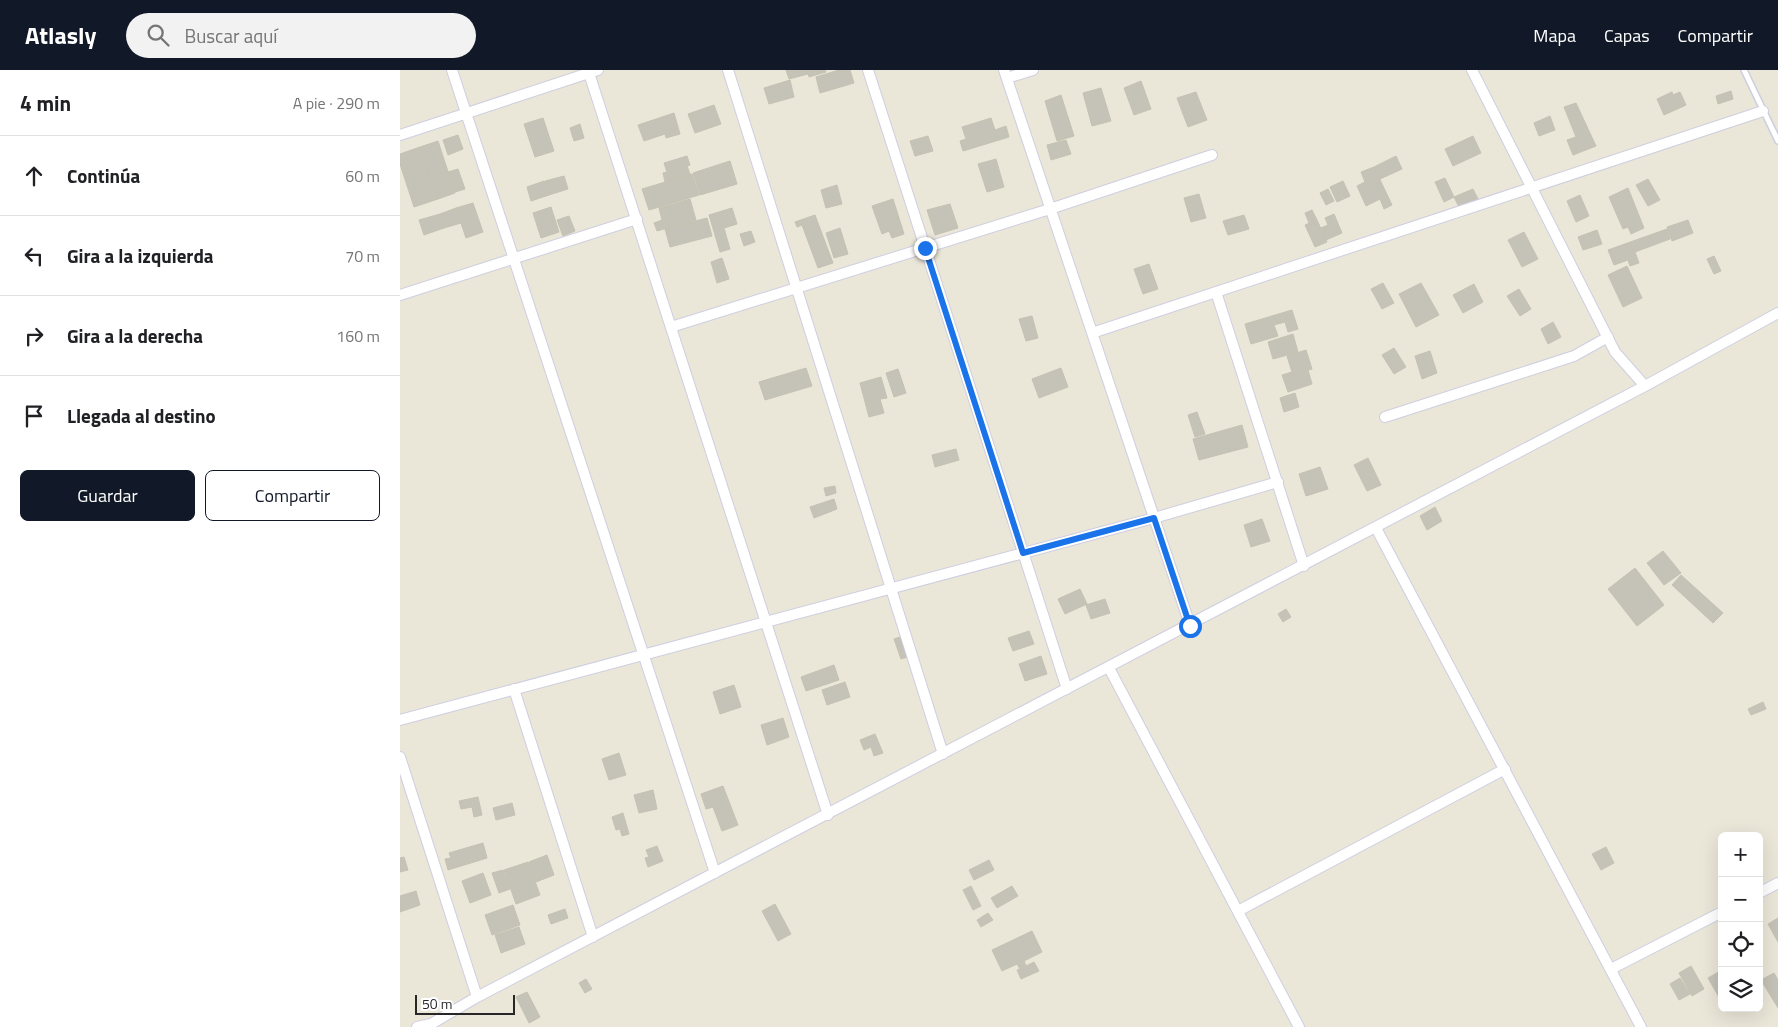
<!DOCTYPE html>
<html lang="es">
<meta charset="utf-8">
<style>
:root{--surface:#fff;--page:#f2f2f2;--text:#202124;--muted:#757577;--line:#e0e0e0;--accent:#111827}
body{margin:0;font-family:"Titillium Web",sans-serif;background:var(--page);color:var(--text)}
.controls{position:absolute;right:15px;bottom:15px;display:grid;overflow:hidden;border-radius:8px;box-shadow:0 5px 20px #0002}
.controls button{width:45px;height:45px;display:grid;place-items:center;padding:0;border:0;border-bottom:1px solid var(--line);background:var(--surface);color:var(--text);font:25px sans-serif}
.scale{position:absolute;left:15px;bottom:12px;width:100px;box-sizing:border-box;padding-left:5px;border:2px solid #272727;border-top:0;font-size:14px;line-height:18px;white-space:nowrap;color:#272727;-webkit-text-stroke:4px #fff;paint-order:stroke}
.stop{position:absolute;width:15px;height:15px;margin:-11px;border:4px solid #1a73e8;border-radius:50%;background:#fff}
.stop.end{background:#1a73e8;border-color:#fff;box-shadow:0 1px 5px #0008}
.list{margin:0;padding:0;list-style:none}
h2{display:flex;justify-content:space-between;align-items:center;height:65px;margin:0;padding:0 20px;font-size:21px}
h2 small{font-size:16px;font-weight:400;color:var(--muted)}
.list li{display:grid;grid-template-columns:32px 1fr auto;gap:15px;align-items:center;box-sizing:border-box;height:80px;padding:0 20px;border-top:1px solid var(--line)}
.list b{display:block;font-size:19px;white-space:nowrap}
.list em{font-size:16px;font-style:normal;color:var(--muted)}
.actions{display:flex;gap:10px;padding:15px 20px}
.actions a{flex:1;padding:11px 0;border:1px solid var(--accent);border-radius:8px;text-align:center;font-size:18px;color:var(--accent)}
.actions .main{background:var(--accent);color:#fff}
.icon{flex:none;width:28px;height:28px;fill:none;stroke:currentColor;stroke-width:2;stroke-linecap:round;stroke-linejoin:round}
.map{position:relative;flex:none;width:1378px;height:957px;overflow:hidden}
header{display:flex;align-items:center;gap:30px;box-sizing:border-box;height:70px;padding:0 25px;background:var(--accent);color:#fff}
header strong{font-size:24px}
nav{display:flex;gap:28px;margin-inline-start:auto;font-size:18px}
.search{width:350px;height:45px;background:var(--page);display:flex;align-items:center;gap:12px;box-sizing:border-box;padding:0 18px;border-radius:28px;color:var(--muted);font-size:19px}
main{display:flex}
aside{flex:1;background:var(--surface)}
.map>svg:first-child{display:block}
.building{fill:#c5c2b8;stroke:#c5c2b2}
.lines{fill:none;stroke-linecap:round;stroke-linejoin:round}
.lane-casing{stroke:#cecee1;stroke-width:8}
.street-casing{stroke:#cecee1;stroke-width:12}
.lane{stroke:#fff;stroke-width:5}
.street{stroke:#fff;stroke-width:10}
.route{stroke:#1a73e8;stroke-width:6}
</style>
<header>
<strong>Atlasly</strong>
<div class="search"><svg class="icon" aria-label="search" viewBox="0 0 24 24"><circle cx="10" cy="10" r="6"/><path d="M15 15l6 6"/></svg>Buscar aquí</div>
<nav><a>Mapa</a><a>Capas</a><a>Compartir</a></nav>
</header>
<main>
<aside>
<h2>4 min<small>A pie · 290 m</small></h2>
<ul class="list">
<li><svg class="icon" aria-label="ahead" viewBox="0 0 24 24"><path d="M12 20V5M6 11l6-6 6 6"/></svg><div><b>Continúa</b></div><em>60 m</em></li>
<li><svg class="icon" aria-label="left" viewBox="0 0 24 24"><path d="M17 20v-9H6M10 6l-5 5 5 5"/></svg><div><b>Gira a la izquierda</b></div><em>70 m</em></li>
<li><svg class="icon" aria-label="right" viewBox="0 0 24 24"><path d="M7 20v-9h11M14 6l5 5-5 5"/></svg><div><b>Gira a la derecha</b></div><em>160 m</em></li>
<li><svg class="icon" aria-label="arrive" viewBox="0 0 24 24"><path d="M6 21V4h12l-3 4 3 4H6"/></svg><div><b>Llegada al destino</b></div></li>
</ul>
<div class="actions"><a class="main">Guardar</a><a>Compartir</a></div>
</aside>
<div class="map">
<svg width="1378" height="957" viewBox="0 0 1378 957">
<rect width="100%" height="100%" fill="#eae6d8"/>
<path class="building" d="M386,0H407L408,4L389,9Z
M407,0H425L426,2L409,7Z
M439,0H450L454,13L420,23L416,7Z
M390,10L394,27L369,34L364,18Z
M741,11L751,39L734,45L724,18Z
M701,18L711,51L692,56L683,23Z
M1331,21L1333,29L1318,34L1316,26Z
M796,22L807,50L788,57L777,28Z
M1272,22L1273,25L1280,22L1286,35L1264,45L1257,29Z
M661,25L674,66L657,71L645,31Z
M1176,33L1196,76L1173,85L1167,70L1176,67L1164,37Z
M314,35L321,54L295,63L288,44Z
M274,43L280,64L266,68L265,64L244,71L238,55Z
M1150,46L1155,60L1139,66L1134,53Z
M143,48L154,81L135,87L124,54Z
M591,48L595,60L606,56L609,67L563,81L560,71L566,69L562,57Z
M180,54L184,68L174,71L170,58Z
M58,65L63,79L48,85L43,70Z
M528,66L533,81L515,86L510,71Z
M1073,66L1081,83L1053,96L1045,79Z
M666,70L671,84L651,90L647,75Z
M38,71L55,123L38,129L20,77Z
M20,77L38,129L14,137L0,94V84Z
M287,86L290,95L287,96L290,104L265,112L263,103L267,102L264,93Z
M996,86L1002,99L980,109L974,97Z
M596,89L604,117L587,122L578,94Z
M330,91L337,114L300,125L293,103Z
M974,97L992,135L984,139L980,129L966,136L957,116L965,112L961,102Z
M58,99L65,119L55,122L48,102Z
M292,104L299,125L249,140L242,119Z
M164,106L168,119L149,125L145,111Z
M1045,108L1054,127L1044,132L1035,112Z
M1248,109L1260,130L1248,136L1236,115Z
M144,111L149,125L131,131L127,117Z
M943,111L950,126L937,132L930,117Z
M437,115L442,134L426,138L421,120Z
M1228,118L1244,158L1231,164L1228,157L1223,159L1209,127Z
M928,119L934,131L926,135L920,123Z
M1073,119L1078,129L1059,137L1054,127Z
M799,124L806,148L791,152L784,128Z
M1180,125L1189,146L1176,152L1167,131Z
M290,129L296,150L257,161L254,153L262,150L259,138Z
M493,129L504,164L492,168L489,161L482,164L472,136Z
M73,133L83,162L66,168L56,138Z
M550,134L558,158L535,165L527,140Z
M151,137L159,162L141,168L133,143Z
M56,138L61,153L44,158L40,144Z
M332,138L337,154L324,158L330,179L320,182L309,145Z
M912,140L917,150L909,153L905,143Z
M40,144L44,158L24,165L19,150Z
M934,144L942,163L926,170L921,158L928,155L925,148Z
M415,145L433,193L418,198L402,155L397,157L395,152Z
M844,145L849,159L828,165L823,151Z
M169,146L175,161L163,166L157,150Z
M307,148L312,166L270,177L265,159Z
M917,150L927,172L915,177L905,155Z
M1288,150L1293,163L1272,171L1267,157Z
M440,158L448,184L434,188L426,163Z
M1267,159L1270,169L1235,182L1239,193L1230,196L1228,190L1214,195L1208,180Z
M1197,160L1202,174L1183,180L1178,167Z
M351,161L355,172L344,176L340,164Z
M1124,162L1138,189L1122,197L1108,170Z
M1314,186L1321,201L1314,204L1307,189Z
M322,188L329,209L317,213L311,192Z
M749,194L758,219L743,224L734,199Z
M1227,196L1242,228L1223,237L1208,205Z
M983,213L994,233L982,239L971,219Z
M1021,213L1039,245L1016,257L999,224Z
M1074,214L1083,232L1063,243L1053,225Z
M1119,219L1131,239L1120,246L1107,226Z
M892,240L898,259L888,262L885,252L874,255L878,266L851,274L845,254Z
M632,246L638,268L626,271L619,249Z
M1153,252L1161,267L1148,274L1141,259Z
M893,264L898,282L873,289L868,272Z
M994,278L1006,297L994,304L982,285Z
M906,280L912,299L908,300L912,314L888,322L882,305L892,302L887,286Z
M1030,281L1037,303L1022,309L1015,286Z
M406,298L412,316L365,330L359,312Z
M661,298L668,317L639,328L632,309Z
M498,299L506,323L494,327L486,303Z
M481,307L487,328L480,329L484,343L469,347L460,313Z
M895,323L899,337L884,342L880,328Z
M797,342L805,364L795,367L788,345Z
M842,355L848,377L799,390L793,369Z
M556,379L559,390L535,397L532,385Z
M968,388L981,415L967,421L954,395Z
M920,397L928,419L906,426L899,404Z
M435,416L436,423L426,426L424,418Z
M434,429L437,439L414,448L410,437Z
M1035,437L1042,451L1027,460L1020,446Z
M862,449L870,471L851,477L844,455Z
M1263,481L1281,503L1264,515L1247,493Z
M1235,498L1264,535L1237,556L1208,519Z
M1281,505L1323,543L1313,553L1272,515Z
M680,519L687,534L665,544L658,529Z
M705,529L710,543L691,549L686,535Z
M886,539L891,547L883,552L878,544Z
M629,561L634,574L613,581L608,568Z
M500,567L508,587L501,589L494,569Z
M641,586L647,604L625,611L619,594Z
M434,595L439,610L406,621L401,607Z
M445,612L450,627L427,635L422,620Z
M334,615L341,637L320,644L313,622Z
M1363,632L1366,639L1351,645L1348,639Z
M383,648L389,667L367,675L361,655Z
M475,664L483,683L474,686L471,677L464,680L460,670Z
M219,683L226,705L209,710L202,689Z
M323,716L338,755L322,761L313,737L306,739L301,724Z
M253,720L257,739L239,743L234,725Z
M78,727L82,745L74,747L72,737L61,739L59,731Z
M112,733L115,745L96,750L93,738Z
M223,743L229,764L222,766L220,759L216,760L212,747Z
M83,773L87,788L48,800L45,789L51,788L49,783Z
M257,776L263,791L248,797L245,788L249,787L246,780Z
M1206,777L1214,793L1201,800L1192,784Z
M147,785L154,805L136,812L129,792Z
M4,787L8,800L0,802V788Z
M589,790L594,800L574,810L569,800Z
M128,792L140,825L116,834L104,800Z
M103,800L110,819L99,823L92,803Z
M83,803L91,825L70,833L62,811Z
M571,816L581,836L573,840L563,820Z
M612,816L618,826L597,838L591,828Z
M16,821L20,835L0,842V826Z
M375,834L391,864L378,871L362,841Z
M113,835L120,855L92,865L85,845Z
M165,839L168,848L151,854L148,845Z
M588,843L593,850L581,857L577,850Z
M1378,848V872L1368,854Z
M119,857L125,874L101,883L95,865Z
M632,861L642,882L624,891L626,896L634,892L639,901L621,909L617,900L620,899L617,894L602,901L592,880Z
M1291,896L1304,919L1292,926L1279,903Z
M1322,900V929H1320L1308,908Z
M1374,903L1378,910V938L1361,910Z
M1280,908L1290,924L1279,930L1270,914Z
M186,909L192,919L185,923L179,913Z
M127,922L140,947L129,953L116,927Z"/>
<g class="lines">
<defs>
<path id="lane" d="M1344,0L1378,71"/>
<path id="street" d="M52,0L315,803
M188,0L428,745
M328,0L543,684
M468,0L667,619
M604,0L790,555
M1072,0L1215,282L1245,316
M607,8L633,0
M0,65L198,0
M816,222L904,496
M0,225L237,149
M271,257L650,139L812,85
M692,263L1363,41
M985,347L1174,286L1208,267
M976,458L1241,957
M709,598L899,957
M114,619L193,867
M0,650L754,448L878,412
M0,687L77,927
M1359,823L1378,813
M838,841L1105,699
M1211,899L1322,842
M17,957L31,954L77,927L1245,316L1378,243"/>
</defs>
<use href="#lane" class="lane-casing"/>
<use href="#street" class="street-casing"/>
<use href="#lane" class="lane"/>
<use href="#street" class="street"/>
</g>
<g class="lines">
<path class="route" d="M525,178L623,483L754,448L790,556"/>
</g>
</svg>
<div class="controls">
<button>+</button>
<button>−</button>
<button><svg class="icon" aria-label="locate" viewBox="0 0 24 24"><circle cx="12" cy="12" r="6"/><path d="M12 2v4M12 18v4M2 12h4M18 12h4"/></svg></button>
<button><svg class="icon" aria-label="layers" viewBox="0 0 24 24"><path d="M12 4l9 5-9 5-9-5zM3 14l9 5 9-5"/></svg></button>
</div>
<div class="scale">50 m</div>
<div class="stop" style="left:790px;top:556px"></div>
<div class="stop end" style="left:525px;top:178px"></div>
</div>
</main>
